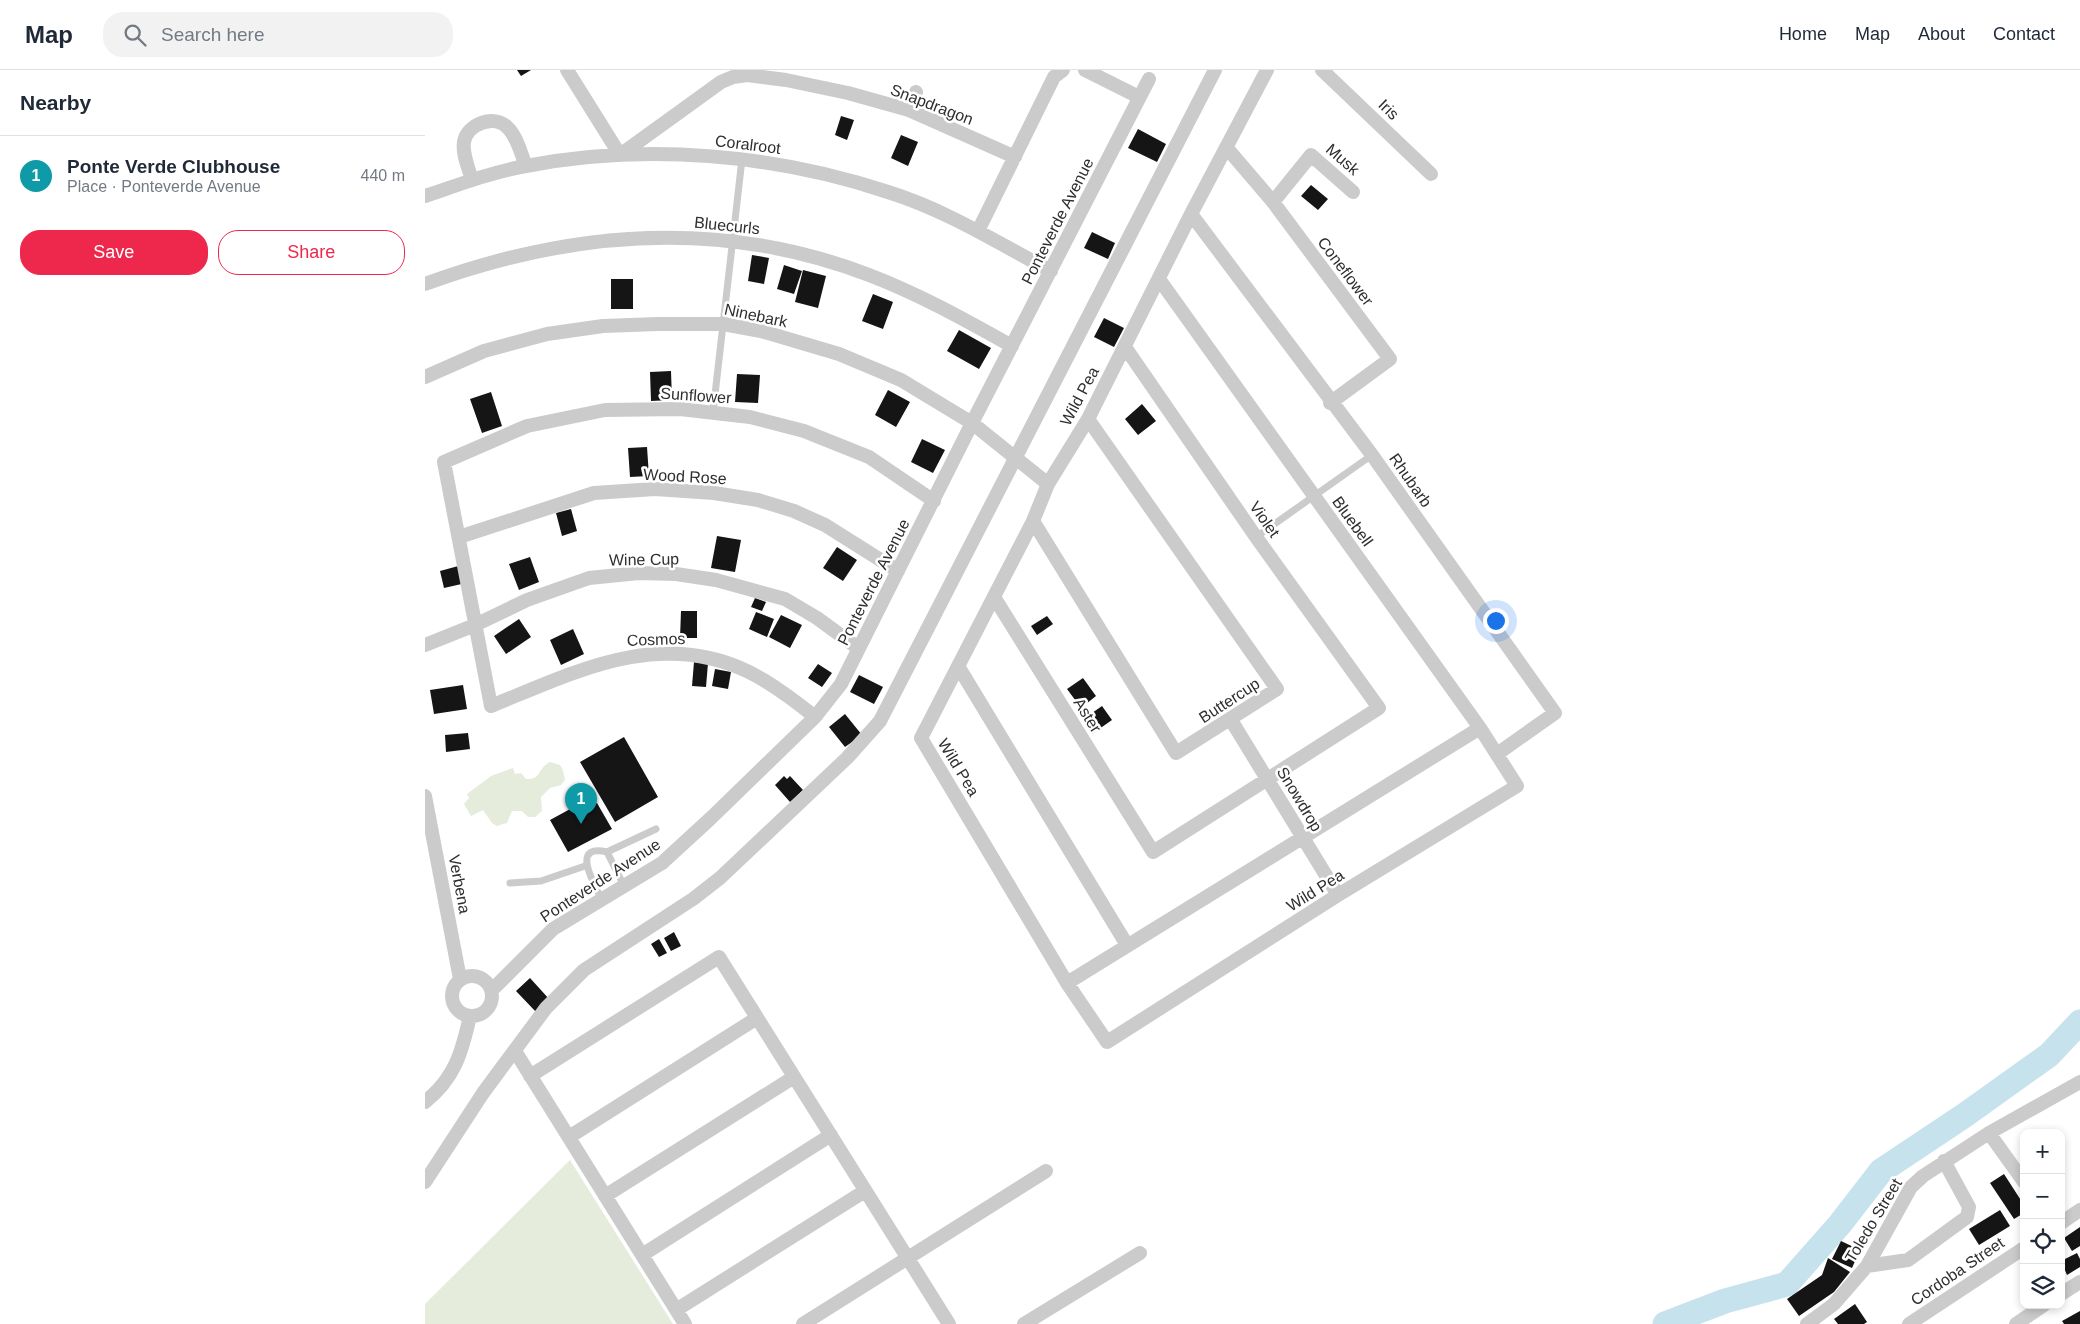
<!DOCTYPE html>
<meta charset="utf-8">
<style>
:root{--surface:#fff;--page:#f2f2f3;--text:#1f2937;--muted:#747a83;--line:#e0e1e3;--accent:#ee284c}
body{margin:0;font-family:Arial,sans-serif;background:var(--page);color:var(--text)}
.controls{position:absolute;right:15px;bottom:15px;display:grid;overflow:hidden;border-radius:10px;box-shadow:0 2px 8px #0003}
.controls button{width:45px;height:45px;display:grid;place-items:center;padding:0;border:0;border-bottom:1px solid var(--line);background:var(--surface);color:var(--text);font:25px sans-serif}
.you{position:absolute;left:1070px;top:550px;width:18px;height:18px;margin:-12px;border:4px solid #fff;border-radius:50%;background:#1a73e8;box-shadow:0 0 0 8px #1a73e833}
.badge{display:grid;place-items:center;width:32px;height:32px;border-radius:50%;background:var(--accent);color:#fff;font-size:16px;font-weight:700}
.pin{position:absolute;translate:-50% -41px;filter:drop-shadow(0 1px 2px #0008)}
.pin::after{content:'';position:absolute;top:26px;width:18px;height:15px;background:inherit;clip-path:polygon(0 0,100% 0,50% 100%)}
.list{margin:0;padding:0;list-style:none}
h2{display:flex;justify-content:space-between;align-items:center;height:65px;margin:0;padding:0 20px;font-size:21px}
h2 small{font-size:16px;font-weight:400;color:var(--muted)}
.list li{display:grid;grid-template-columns:32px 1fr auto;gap:15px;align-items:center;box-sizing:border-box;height:80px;padding:0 20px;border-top:1px solid var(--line)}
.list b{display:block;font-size:19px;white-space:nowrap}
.list p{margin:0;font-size:16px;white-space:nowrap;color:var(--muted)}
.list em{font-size:16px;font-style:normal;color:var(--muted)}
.actions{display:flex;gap:10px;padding:15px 20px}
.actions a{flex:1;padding:11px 0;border:1px solid var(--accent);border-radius:20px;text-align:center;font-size:18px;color:var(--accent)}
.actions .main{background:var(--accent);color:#fff}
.icon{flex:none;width:28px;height:28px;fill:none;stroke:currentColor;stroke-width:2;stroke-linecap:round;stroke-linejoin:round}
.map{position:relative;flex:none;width:1655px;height:1254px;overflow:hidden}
header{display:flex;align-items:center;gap:30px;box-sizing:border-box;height:70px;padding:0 25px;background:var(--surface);border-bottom:1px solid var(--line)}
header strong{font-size:24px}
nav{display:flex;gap:28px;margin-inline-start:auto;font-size:18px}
.search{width:350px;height:45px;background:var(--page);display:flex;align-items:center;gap:12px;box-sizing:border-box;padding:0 18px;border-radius:20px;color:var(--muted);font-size:19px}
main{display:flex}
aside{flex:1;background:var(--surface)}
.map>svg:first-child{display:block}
.green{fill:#e6ecdb}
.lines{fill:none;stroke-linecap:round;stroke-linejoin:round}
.river{stroke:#c6e2ed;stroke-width:25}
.building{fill:#151515}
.service{stroke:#cbcbcb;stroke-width:7}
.minor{stroke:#cbcbcb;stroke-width:14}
.labels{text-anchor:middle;stroke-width:5;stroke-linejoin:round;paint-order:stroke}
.street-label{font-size:16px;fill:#2e2e2e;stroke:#fff}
</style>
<header>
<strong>Map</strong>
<div class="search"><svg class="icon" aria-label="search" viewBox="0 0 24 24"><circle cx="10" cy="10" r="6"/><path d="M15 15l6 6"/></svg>Search here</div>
<nav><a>Home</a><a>Map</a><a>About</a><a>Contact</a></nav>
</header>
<main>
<aside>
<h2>Nearby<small></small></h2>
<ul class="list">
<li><span class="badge" style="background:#0f9aa8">1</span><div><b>Ponte Verde Clubhouse</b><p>Place · Ponteverde Avenue</p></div><em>440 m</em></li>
</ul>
<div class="actions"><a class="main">Save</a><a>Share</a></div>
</aside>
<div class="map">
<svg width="1655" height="1254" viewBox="0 0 1655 1254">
<rect width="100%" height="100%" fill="#fff"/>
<path class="green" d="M125,692L135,695L138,700L140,710L136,715L125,718L116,727L117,741L110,747H103L97,741H87L82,753L72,756L67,753L58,740L46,746L39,734L44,728L42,724L66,706L88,698L90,704L96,703L101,709C117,710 112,698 125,692Z
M145,1090L248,1254H0V1234Z"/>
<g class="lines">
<path class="river" d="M1240,1254L1300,1231L1362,1214L1415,1154L1456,1101L1540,1045L1624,985L1655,952"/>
</g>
<path class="building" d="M92,0H106L96,6Z
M416,46L429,50L422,70L410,65Z
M713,59L741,74L732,92L703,78Z
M476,65L493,72L483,96L466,88Z
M886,115L903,129L893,140L876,126Z
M667,162L690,173L683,189L659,178Z
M327,185L344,188L339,214L323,211Z
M359,195L377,201L369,224L352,219Z
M378,200L401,206L393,238L370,232Z
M186,209H208V239H186Z
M448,224L468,232L458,259L437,251Z
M679,248L699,258L689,277L669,267Z
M534,260L566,278L554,299L522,281Z
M246,301L247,330L226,331L225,302Z
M312,304L335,305L333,333L310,332Z
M463,320L485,332L471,357L450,345Z
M66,322L77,356L57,363L45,329Z
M717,334L731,351L713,365L700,349Z
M497,369L520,380L508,403L486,392Z
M222,377L224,406L205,407L203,378Z
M146,439L152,461L137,466L131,443Z
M292,466L316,470L310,502L286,498Z
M412,477L432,490L418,511L398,498Z
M105,487L114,512L94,520L84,494Z
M37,495L41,513L19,518L15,501Z
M330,528L341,532L337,541L326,537Z
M256,541H272V568H255Z
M331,542L349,549L342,567L324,559Z
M356,545L377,555L365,578L344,567Z
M622,546L628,554L612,565L606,556Z
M94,549L106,567L81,584L69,566Z
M148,559L159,584L136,595L125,570Z
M269,592L283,593L281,617L267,616Z
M393,594L407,603L397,617L383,608Z
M290,599L306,602L303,619L287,616Z
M434,605L458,617L449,634L425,622Z
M658,608L671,626L656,638L642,619Z
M38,615L42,639L9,644L5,620Z
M677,636L687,650L667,664L657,650Z
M420,644L437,665L420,677L404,657Z
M43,663L45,679L21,682L20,665Z
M199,667L233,727L190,752L155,692Z
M359,706L362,709L365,706L378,720L365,732L350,715Z
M158,732L162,738L172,733L187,759L143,782L125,750Z
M249,862L256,876L246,881L239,868Z
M234,869L242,883L234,887L226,874Z
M105,908L125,930L111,942L91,921Z
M1579,1104L1599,1135V1143L1589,1149L1565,1113Z
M1575,1140L1585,1156L1554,1175L1544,1159Z
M1655,1157V1176L1647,1181L1639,1168Z
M1416,1171L1435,1180L1427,1198L1407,1189Z
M1652,1183L1655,1189V1197L1642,1205L1636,1191Z
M1403,1188L1425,1202L1409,1222L1374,1246L1362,1229L1397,1205Z
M1430,1234L1442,1252L1439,1254H1413L1409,1249Z
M1655,1241V1254H1639L1637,1251Z"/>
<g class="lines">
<path class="service" d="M288,342L317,89
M831,467L947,385
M182,782L231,759
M85,813L116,811L160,796
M177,830C170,815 144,773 182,782L199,816"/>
<path class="minor" d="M142,0L195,85L296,12L308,7L322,5L361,10L423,23L484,40L590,87
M660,0L714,27
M897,0L1006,104
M484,40L491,22
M801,77L848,132L965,289L905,333
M47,110C44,99 37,84 39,72C42,54 69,44 82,57C92,66 96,84 101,96
M0,126C33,115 67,102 101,96C220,73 349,84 463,122C521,140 573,173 626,201
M848,132L886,85L928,122
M766,144L947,385L1130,643L1072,684
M553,161L629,7L638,0
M734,209L1055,658L1092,716L913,825L682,972L642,913L496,668L608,451L623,414L663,349L766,144L842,0
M0,214C147,160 296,148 444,205C494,224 540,250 587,276
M0,307L59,281L122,264L178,256L233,254H298L336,261L414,284L476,310L547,353L623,414
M608,451L751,683L852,619L663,349
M34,467L169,423L230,419L289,423L333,430L369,441L400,455L473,501
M569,527L728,782L954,638L831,467L700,277
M0,575L50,555L102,530L164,508L214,503L251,504L291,510L360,529L392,548L433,578
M533,596L702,875
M390,647C369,630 348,614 324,602C234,558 150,602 66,636L19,392L102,356L180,340L255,339L325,347L379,361L444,387L509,431
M806,650L913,825
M0,726L35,909
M27 926a20 20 0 1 1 40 0a20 20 0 1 1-40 0Z
M642,913L1055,658
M67,920L128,859L237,793L286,748L390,647L416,614L547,353L724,9
M90,981L260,1254
M105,1006L294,887L524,1254
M0,1032C30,1008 37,982 45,946
M1564,1063L1599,1112
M144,1067L332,948
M0,1112L58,1023L121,938L159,900L268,829L295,808L422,688L455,651L790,0
M180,1126L369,1007
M1636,1153L1655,1140
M217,1185L406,1065
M1442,1196L1483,1190L1542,1147L1544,1137L1519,1091
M1636,1224L1655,1212
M251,1240L440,1121
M378,1254L621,1101
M599,1254L715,1183
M1382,1254L1409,1234L1442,1196L1486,1117L1498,1106L1564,1063L1655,1012
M1484,1254L1599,1178
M1591,1254L1619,1235"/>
</g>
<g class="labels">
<g class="street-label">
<text transform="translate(507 34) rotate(21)" y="6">Snapdragon</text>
<text transform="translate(964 39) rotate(44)" y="6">Iris</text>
<text transform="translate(323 74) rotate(7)" y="6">Coralroot</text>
<text transform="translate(918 89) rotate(41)" y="6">Musk</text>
<text transform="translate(632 151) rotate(-63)" y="6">Ponteverde Avenue</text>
<text transform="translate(302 155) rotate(6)" y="6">Bluecurls</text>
<text transform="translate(921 201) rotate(53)" y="6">Coneflower</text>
<text transform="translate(331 245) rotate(12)" y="6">Ninebark</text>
<text transform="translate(271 325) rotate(4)" y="6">Sunflower</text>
<text transform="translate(654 326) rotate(-62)" y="6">Wild Pea</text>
<text transform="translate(260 406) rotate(3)" y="6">Wood Rose</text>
<text transform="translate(986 410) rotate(55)" y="6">Rhubarb</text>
<text transform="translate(840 449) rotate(55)" y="6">Violet</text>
<text transform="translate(928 451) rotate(54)" y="6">Bluebell</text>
<text transform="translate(219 489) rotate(-1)" y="6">Wine Cup</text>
<text transform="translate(448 512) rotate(-63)" y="6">Ponteverde Avenue</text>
<text transform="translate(231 569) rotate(-2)" y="6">Cosmos</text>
<text transform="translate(804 630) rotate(-33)" y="6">Buttercup</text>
<text transform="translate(663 645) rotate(58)" y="6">Aster</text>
<text transform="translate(534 697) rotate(59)" y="6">Wild Pea</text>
<text transform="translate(875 729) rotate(59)" y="6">Snowdrop</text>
<text transform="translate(175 810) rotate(-33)" y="6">Ponteverde Avenue</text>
<text transform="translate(35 814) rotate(79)" y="6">Verbena</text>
<text transform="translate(890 820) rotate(-32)" y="6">Wild Pea</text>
<text transform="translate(1448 1150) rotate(-59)" y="6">Toledo Street</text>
<text transform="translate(1532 1201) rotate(-34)" y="6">Cordoba Street</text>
</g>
</g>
</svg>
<div class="controls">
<button>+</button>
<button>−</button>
<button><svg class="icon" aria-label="locate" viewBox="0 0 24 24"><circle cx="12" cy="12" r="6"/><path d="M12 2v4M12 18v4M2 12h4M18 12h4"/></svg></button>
<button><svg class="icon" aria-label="layers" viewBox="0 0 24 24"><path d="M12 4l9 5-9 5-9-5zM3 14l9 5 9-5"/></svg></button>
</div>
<div class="you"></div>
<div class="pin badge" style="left:156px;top:754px;background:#0f9aa8">1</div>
</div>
</main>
